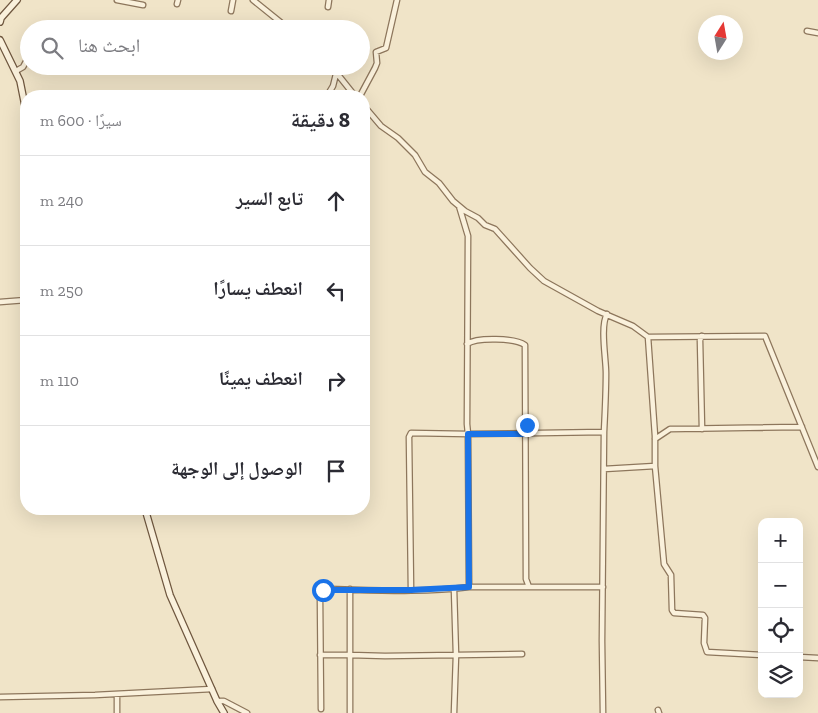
<!DOCTYPE html>
<html lang="ar">
<meta charset="utf-8">
<style>
:root{--surface:#fff;--page:#f7f7f7;--text:#2b2b33;--muted:#7c7c81;--line:#e1e1e2}
body{margin:0;font-family:"Zilla Slab","Noto Naskh Arabic",serif;background:var(--page);color:var(--text);direction:rtl}
.controls{position:absolute;right:15px;bottom:15px;display:grid;overflow:hidden;border-radius:10px;box-shadow:0 5px 20px #0002}
.controls button{width:45px;height:45px;display:grid;place-items:center;padding:0;border:0;border-bottom:1px solid var(--line);background:var(--surface);color:var(--text);font:25px sans-serif}
.compass{position:absolute;left:698px;top:15px;width:45px;height:45px;border-radius:50%;background:var(--surface);box-shadow:0 5px 20px #0002;rotate:11deg}
.stop{position:absolute;width:15px;height:15px;margin:-11px;border:4px solid #1a73e8;border-radius:50%;background:#fff}
.stop.end{background:#1a73e8;border-color:#fff;box-shadow:0 1px 5px #0008}
.list{margin:0;padding:0;list-style:none}
h2{display:flex;justify-content:space-between;align-items:center;height:65px;margin:0;padding:0 20px;font-size:21px}
h2 small{font-size:16px;font-weight:400;color:var(--muted)}
.list li{display:grid;grid-template-columns:32px 1fr auto;gap:15px;align-items:center;box-sizing:border-box;height:90px;padding:0 20px;border-top:1px solid var(--line)}
.list b{display:block;font-size:19px;white-space:nowrap}
.list em{font-size:16px;font-style:normal;color:var(--muted)}
.icon{flex:none;width:28px;height:28px;fill:none;stroke:currentColor;stroke-width:2;stroke-linecap:round;stroke-linejoin:round}
.map{position:relative;flex:none;width:818px;height:713px;overflow:hidden;direction:ltr}
.search{position:absolute;background:var(--surface);box-shadow:0 5px 20px #0002;left:20px;top:20px;width:350px;height:55px;display:flex;align-items:center;gap:12px;box-sizing:border-box;padding:0 18px;border-radius:28px;color:var(--muted);font-size:19px}
.panel{position:absolute;background:var(--surface);box-shadow:0 5px 20px #0002;left:20px;top:90px;width:350px;height:425px;border-radius:20px;direction:rtl}
.map>svg:first-child{display:block}
.lines{fill:none;stroke-linecap:round;stroke-linejoin:round}
.street-casing{stroke:#8d765c;stroke-width:7}
.secondary-casing{stroke:#6f573f;stroke-width:8}
.street{stroke:#faf1dc;stroke-width:4.5}
.secondary{stroke:#faf1dc;stroke-width:5.5}
.route{stroke:#1a73e8;stroke-width:6}
</style>
<div class="map">
<svg width="818" height="713" viewBox="0 0 818 713">
<rect width="100%" height="100%" fill="#f0e4c8"/>
<g class="lines">
<defs>
<path id="street" d="M117,0L143,5
M253,0L289,29
M177,4L178,0
M328,7L329,0
M231,11L233,0
M807,31L818,33
M331,66L355,96
M16,71L23,67L29,56
M327,96L333,86L336,74
M360,96L375,68L377,63L376,52L386,48L397,0
M364,106L381,126L398,138L415,155L425,172L439,183L453,201L465,211L478,218L485,225L495,229L530,268L544,281L598,311L633,326L648,337
M459,206L468,236L467,424L468,434L604,432L602,641L603,713
M0,302L26,300
M702,336L700,340L702,429
M467,344C477,337 515,338 525,345L526,579L529,587
M604,432C605,412 606,393 606,373C606,359 600,326 607,314
M655,439L670,429L802,427
M655,466V436L648,337L765,336L818,467
M604,469L655,466L664,564L671,575L672,610L674,613L703,615L705,618L704,643L707,652L762,655
M469,587H603
M350,589V655L385,656L522,654
M320,655H350V713
M799,657L818,658
M117,694V713
M0,697L95,695L212,689
M217,701H224L247,713
M321,709L320,596L323,590L327,589C374,590 422,593 469,587L468,434L411,433L409,437L411,590
M658,710L659,713
M454,713L456,655L454,589"/>
<path id="secondary" d="M0,22L1,18L17,0
M0,40L20,81L26,111
M145,509L170,595L217,701L224,713"/>
</defs>
<use href="#street" class="street-casing"/>
<use href="#secondary" class="secondary-casing"/>
<use href="#street" class="street"/>
<use href="#secondary" class="secondary"/>
</g>
<g class="lines">
<path class="route" d="M323,590H411L469,587L468,434H526L527,425"/>
</g>
</svg>
<div class="controls">
<button>+</button>
<button>−</button>
<button><svg class="icon" aria-label="locate" viewBox="0 0 24 24"><circle cx="12" cy="12" r="6"/><path d="M12 2v4M12 18v4M2 12h4M18 12h4"/></svg></button>
<button><svg class="icon" aria-label="layers" viewBox="0 0 24 24"><path d="M12 4l9 5-9 5-9-5zM3 14l9 5 9-5"/></svg></button>
</div>
<svg class="compass" viewBox="-18 -18 36 36"><path d="M0-13l5 13h-10z" fill="#e53935"/><path d="M0 13l5-13h-10z" fill="#7c7c81"/></svg>
<div class="stop" style="left:323px;top:590px"></div>
<div class="stop end" style="left:527px;top:425px"></div>
<div class="search"><svg class="icon" aria-label="search" viewBox="0 0 24 24"><circle cx="10" cy="10" r="6"/><path d="M15 15l6 6"/></svg>ابحث هنا</div>
<section class="panel">
<h2>8 دقيقة<small>سيرًا · 600 m</small></h2>
<ul class="list">
<li><svg class="icon" aria-label="ahead" viewBox="0 0 24 24"><path d="M12 20V5M6 11l6-6 6 6"/></svg><div><b>تابع السير</b></div><em>240 m</em></li>
<li><svg class="icon" aria-label="left" viewBox="0 0 24 24"><path d="M17 20v-9H6M10 6l-5 5 5 5"/></svg><div><b>انعطف يسارًا</b></div><em>250 m</em></li>
<li><svg class="icon" aria-label="right" viewBox="0 0 24 24"><path d="M7 20v-9h11M14 6l5 5-5 5"/></svg><div><b>انعطف يمينًا</b></div><em>110 m</em></li>
<li><svg class="icon" aria-label="arrive" viewBox="0 0 24 24"><path d="M6 21V4h12l-3 4 3 4H6"/></svg><div><b>الوصول إلى الوجهة</b></div></li>
</ul>
</section>
</div>
